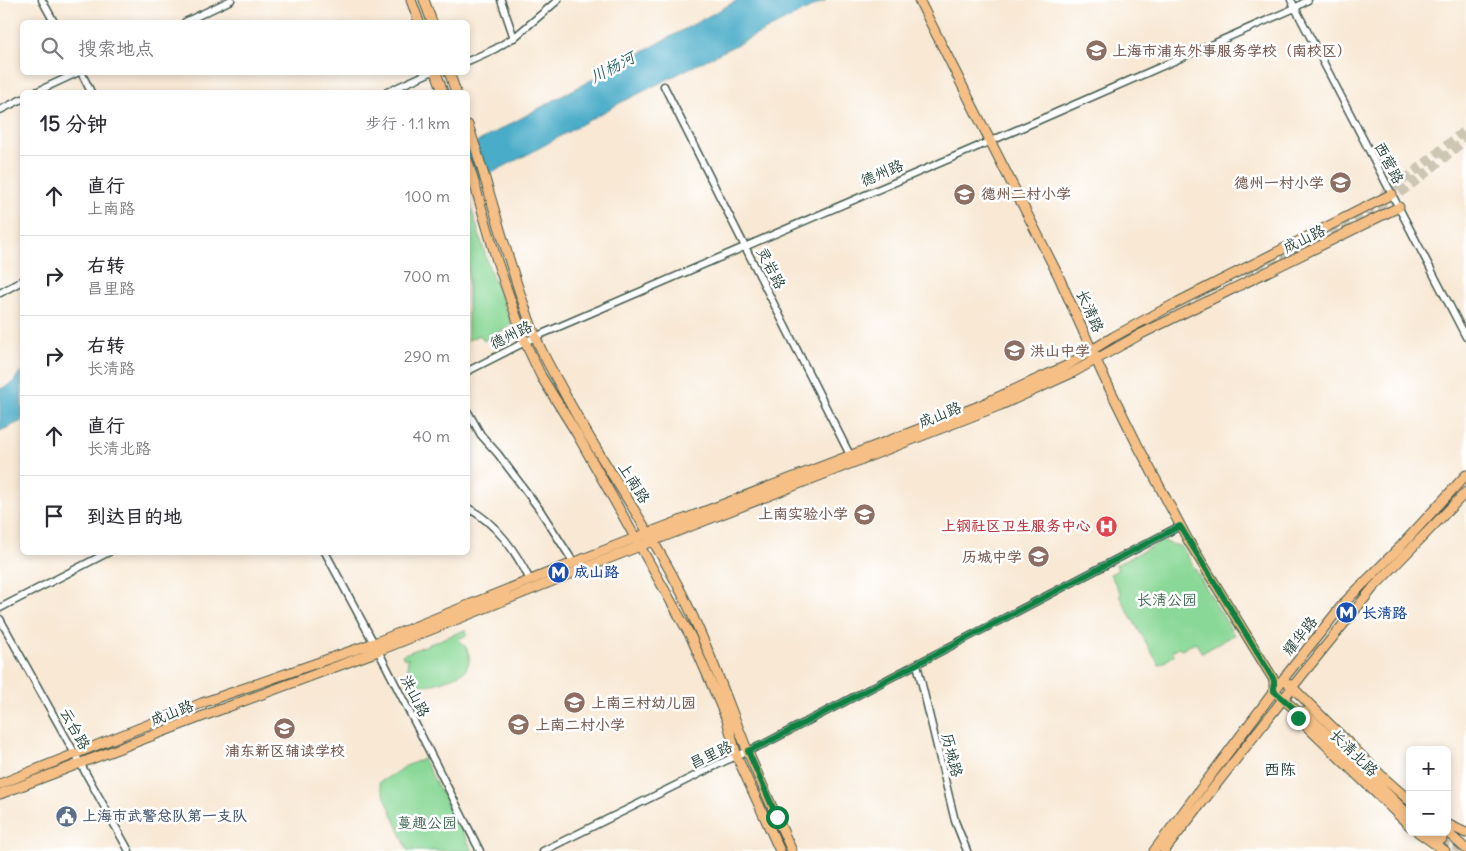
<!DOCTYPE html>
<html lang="zh">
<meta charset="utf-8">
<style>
:root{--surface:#fff;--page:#f7f7f7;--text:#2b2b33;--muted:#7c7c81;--line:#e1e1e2}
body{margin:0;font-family:Delius,"LXGW WenKai TC",sans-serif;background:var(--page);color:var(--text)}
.controls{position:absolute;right:15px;bottom:15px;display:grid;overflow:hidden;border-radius:8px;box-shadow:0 2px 8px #0003}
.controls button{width:45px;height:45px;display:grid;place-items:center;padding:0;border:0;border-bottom:1px solid var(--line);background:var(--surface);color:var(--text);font:25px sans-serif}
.stop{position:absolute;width:15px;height:15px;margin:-11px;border:4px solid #0b8043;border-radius:50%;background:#fff}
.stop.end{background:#0b8043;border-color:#fff;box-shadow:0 1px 5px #0008}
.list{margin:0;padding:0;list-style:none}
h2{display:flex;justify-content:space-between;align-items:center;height:65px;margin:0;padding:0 20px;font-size:21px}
h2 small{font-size:16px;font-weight:400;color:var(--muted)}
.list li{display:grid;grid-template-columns:32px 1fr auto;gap:15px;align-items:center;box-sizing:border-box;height:80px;padding:0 20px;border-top:1px solid var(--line)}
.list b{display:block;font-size:19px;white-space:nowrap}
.list p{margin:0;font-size:16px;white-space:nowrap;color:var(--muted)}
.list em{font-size:16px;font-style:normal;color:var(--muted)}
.icon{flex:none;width:28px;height:28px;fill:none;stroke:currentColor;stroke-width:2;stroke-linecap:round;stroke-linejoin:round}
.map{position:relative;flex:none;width:1466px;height:851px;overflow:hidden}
.search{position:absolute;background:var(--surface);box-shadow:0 2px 8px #0003;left:20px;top:20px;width:450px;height:55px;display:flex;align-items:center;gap:12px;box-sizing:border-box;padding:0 18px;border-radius:8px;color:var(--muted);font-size:19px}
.panel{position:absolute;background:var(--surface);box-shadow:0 2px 8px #0003;left:20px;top:90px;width:450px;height:465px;border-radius:8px}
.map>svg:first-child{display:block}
.green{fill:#8ad897;stroke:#548a66}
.water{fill:#48acc8;stroke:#34747e}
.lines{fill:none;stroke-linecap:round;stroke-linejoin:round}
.major-tunnel{stroke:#cdc6b4;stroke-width:9;stroke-dasharray:9 4.5;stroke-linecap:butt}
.minor-casing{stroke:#40574c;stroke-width:9}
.major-casing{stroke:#40574c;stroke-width:11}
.minor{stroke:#fff;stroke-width:6}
.major{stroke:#f5bf86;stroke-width:9}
.route{stroke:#0b8043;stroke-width:6}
.labels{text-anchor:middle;stroke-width:5;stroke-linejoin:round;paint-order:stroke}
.education-label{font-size:15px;font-weight:bold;fill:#785e54;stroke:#fff;text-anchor:start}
.street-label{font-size:15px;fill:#1f3d34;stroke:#fff}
.health-label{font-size:15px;font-weight:bold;fill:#be3a42;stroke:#fff;text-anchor:end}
.transit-label{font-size:15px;font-weight:bold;fill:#164399;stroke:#fff;text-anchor:start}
.park-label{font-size:15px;fill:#3a644d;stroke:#fff}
.service-label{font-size:15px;font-weight:bold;fill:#4e5e75;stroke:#fff;text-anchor:start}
.water-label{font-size:16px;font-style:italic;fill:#2d6468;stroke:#fff}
.neighbourhood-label{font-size:16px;fill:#1f3d34;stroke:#fff}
</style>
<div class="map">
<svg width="1466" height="851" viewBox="0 0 1466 851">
<rect width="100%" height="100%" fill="#fff"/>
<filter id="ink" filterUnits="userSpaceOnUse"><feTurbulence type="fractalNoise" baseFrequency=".02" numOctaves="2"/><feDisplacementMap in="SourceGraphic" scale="10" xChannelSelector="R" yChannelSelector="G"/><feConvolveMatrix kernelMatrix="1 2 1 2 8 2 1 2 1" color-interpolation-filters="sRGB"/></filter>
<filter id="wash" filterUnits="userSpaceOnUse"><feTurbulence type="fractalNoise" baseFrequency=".0096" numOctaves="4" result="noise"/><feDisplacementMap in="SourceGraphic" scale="20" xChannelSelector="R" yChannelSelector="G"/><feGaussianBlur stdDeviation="1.12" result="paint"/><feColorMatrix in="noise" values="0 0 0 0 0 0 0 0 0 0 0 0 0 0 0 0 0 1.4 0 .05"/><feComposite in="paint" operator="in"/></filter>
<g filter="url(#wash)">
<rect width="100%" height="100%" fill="#f8e8d4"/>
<path class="green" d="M468,197L489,267L512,325L484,341L480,335L468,340Z
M1162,541L1182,547L1234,635L1202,653L1195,642L1182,650L1179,647L1172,651L1175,655L1159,665L1119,596L1121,594L1110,574L1118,570L1116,565Z
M465,630L467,635L458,639C469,648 473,658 465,671C445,682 402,701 408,658L404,659L402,655Z
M423,759L473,851H408L379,783L406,766Z"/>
<path class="water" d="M738,0H826L618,104L532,152L468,185V147Z
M22,371V421L0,431V389L13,383L19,373Z"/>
</g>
<g filter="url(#ink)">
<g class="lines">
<path class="major-tunnel" d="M1382,196L1413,173L1466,129
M1246,277C1298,251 1353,226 1401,192C1424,176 1445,157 1466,139
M1442,839L1463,851"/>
<defs>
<path id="minor" d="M42,0L54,22
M501,0L514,38
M1291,0L1466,337
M185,22L231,0
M468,61L495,49L516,36L558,0
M81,72L91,92
M664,86L851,457
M36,92L79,72
M387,92L431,72
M0,110L22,99
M0,293L22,281
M468,371L535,337L1021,128L1295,8L1308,0
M468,412L481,435L498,454L540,510L574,563
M468,508C497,524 515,550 530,580
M325,552L384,662L480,851
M0,608L109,552
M0,619L129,851
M917,664L955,821L967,851
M543,851L723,762L766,743L1180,526"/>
<path id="major" d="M411,0L419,22
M424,0L432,22
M919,0L1058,275L1102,373L1137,444L1188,540L1274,680V691L1298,712V718L1410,826
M436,72L443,92
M449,72L456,92
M468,125C492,195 508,267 535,335C541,352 551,369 560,385C595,453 641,515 676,582C705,637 725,695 748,752C762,785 777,818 792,851
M468,162L497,261L525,342L541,376L577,434L691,637L727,720L737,757L780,851
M1289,684L1385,779L1410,801
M1298,712H1304L1410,816
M0,784L202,703L374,643L635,538L974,408L1066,366L1113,337L1178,302L1392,194
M0,794L214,712L378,651L640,546L1001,405L1072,373L1141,334L1399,207
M1447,824L1466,833
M1418,832L1445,851
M1431,832L1442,839
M1447,832L1466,849
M1154,851L1284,678L1344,603L1400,547L1466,475
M1164,851L1302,675L1373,588L1466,492"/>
</defs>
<use href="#minor" class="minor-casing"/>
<use href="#major" class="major-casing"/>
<use href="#minor" class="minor"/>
<use href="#major" class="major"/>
</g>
</g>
<g class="lines" filter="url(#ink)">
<path class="route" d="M777,817L748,751L766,743L1180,526L1274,680V691L1298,712V718"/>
</g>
<defs>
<symbol id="school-disc" viewBox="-11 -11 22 22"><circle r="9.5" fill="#8d6e63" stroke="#fff"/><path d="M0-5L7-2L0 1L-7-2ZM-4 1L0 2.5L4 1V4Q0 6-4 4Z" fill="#fff"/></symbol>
<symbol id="hospital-disc" viewBox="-11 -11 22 22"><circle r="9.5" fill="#e0444e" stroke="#fff"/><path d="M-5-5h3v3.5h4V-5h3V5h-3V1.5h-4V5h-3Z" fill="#fff"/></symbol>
<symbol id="metro-disc" viewBox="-11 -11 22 22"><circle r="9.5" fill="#1a4fb4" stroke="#fff"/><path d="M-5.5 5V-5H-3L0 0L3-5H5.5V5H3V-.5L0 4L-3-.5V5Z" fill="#fff"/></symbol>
<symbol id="civic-disc" viewBox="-11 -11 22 22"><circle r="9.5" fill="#5c6f8a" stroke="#fff"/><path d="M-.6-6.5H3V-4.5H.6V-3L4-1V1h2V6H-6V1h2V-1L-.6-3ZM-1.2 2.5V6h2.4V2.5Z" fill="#fff"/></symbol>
</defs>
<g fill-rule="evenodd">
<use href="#school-disc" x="1084" y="38" width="25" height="25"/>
<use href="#school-disc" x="1328" y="170" width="25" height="25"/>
<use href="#school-disc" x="952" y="182" width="25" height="25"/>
<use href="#school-disc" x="1002" y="338" width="25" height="25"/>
<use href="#school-disc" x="852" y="502" width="25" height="25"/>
<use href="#hospital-disc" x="1094" y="514" width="25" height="25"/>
<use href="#school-disc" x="1026" y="544" width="25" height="25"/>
<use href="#metro-disc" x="546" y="560" width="25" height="25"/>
<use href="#metro-disc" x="1334" y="600" width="25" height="25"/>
<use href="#school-disc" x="562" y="690" width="25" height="25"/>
<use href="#school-disc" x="506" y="712" width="25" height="25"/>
<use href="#school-disc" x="272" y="716" width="25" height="25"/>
<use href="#civic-disc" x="54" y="804" width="25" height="25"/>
</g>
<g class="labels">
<g class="education-label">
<text x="1112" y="56">上海市浦东外事服务学校（南校区）</text>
<text x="1324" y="188" text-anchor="end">德州一村小学</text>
<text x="981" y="199">德州二村小学</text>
<text x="1030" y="356">洪山中学</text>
<text x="848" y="519" text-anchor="end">上南实验小学</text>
<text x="1022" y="562" text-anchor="end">历城中学</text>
<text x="591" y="708">上南三村幼儿园</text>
<text x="535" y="730">上南二村小学</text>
<text x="285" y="756" text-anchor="middle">浦东新区辅读学校</text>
</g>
<g class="street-label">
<text transform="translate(1389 163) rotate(62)" y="5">西营路</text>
<text transform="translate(882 173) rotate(-23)" y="5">德州路</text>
<text transform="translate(1304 239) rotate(-26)" y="5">成山路</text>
<text transform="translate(771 268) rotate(63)" y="5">灵岩路</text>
<text transform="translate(1090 311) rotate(66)" y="5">长清路</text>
<text transform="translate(511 335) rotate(-26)" y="5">德州路</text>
<text transform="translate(940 415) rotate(-22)" y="5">成山路</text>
<text transform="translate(634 483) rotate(58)" y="5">上南路</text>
<text transform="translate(1300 636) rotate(-51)" y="5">耀华路</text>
<text transform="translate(415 696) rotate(63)" y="5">洪山路</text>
<text transform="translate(172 713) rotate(-21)" y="5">成山路</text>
<text transform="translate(75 729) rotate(61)" y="5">云台路</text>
<text transform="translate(1354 753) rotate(44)" y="5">长清北路</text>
<text transform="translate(711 755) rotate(-25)" y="5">昌里路</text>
<text transform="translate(952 755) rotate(76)" y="5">历城路</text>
</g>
<g class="health-label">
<text x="1091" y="531">上钢社区卫生服务中心</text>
</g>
<g class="transit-label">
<text x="574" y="577">成山路</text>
<text x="1362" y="618">长清路</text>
</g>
<g class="park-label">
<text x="1167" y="605">长清公园</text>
<text x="427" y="828">蔓趣公园</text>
</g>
<g class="service-label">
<text x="82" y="821">上海市武警总队第一支队</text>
</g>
<g class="water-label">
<text transform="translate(612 67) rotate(-28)" y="6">川杨河</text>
</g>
<g class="neighbourhood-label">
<text x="1280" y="775">西陈</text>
</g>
</g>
</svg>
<div class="controls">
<button>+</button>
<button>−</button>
</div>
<div class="stop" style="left:777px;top:817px"></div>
<div class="stop end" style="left:1298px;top:718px"></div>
<div class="search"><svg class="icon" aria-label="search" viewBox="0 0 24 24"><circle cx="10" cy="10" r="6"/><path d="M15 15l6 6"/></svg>搜索地点</div>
<section class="panel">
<h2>15 分钟<small>步行 · 1.1 km</small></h2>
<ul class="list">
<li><svg class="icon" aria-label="ahead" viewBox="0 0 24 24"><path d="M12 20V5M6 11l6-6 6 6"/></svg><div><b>直行</b><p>上南路</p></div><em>100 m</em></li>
<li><svg class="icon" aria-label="right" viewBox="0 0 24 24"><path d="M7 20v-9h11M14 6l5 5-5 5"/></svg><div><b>右转</b><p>昌里路</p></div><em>700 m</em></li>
<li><svg class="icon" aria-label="right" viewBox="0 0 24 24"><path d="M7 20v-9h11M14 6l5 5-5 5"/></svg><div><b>右转</b><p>长清路</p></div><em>290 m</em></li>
<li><svg class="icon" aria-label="ahead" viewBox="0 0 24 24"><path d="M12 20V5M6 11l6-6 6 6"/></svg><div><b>直行</b><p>长清北路</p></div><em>40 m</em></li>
<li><svg class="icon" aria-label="arrive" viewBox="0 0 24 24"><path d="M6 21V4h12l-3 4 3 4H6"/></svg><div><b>到达目的地</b></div></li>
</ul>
</section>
</div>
